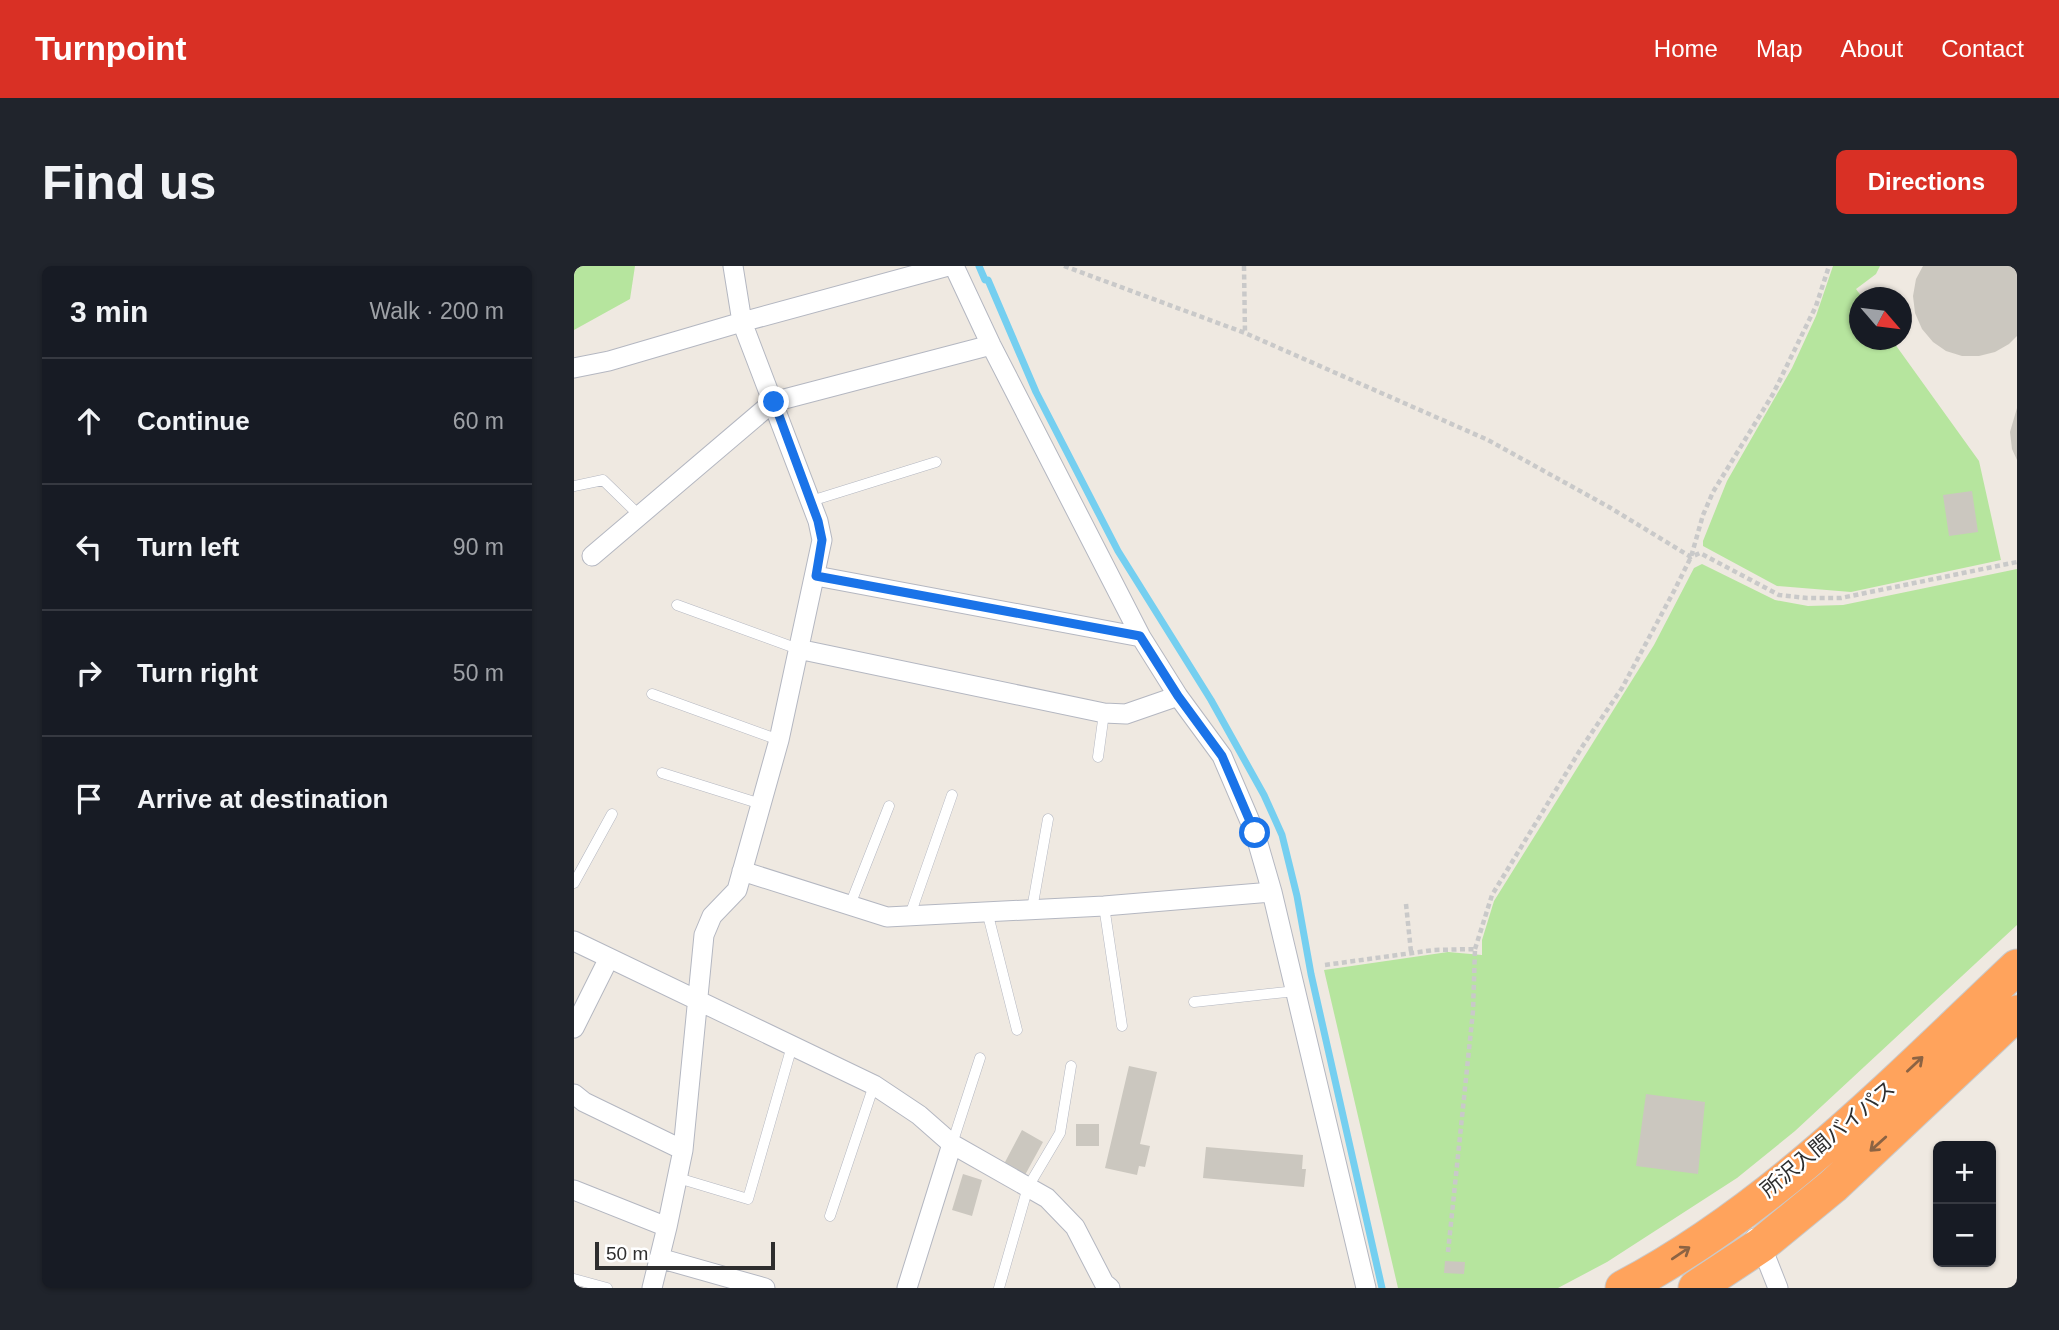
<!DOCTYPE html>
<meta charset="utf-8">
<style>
:root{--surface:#171b24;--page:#20242c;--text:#f1f3f6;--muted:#9ea1a6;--line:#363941;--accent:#d93025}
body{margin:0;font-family:Arial,"Noto Sans JP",sans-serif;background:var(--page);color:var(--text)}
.controls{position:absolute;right:21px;bottom:21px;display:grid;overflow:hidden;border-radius:10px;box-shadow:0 2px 5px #0004}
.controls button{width:63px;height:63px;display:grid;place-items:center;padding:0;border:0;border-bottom:2px solid var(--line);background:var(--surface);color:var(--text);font:35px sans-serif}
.compass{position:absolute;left:1275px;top:21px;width:63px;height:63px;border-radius:50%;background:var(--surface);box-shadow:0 2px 5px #0004;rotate:118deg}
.scale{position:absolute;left:21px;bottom:18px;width:180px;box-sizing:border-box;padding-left:7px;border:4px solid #2e2e2e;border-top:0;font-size:19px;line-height:24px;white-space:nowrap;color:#2e2e2e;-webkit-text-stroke:5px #fff;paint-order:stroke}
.stop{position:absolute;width:21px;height:21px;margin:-16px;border:5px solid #1a73e8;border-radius:50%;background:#fff}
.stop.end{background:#1a73e8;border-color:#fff;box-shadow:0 2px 7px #0008}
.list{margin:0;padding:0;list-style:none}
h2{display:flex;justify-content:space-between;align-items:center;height:91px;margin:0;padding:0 28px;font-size:30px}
h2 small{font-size:23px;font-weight:400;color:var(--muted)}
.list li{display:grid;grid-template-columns:46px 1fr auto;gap:21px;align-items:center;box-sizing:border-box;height:126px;padding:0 28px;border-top:2px solid var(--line)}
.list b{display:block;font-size:26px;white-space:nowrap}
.list em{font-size:23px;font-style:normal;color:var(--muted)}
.icon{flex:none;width:38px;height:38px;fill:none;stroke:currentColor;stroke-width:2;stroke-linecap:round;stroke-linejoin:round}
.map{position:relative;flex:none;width:1443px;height:1022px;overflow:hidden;border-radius:10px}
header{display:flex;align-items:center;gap:42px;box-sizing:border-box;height:98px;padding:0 35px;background:var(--accent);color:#fff}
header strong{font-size:33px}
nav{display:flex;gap:38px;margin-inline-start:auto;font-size:24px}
.intro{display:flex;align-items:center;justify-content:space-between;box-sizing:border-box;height:168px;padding:0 42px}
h1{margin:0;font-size:49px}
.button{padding:18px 32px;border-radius:10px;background:var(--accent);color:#fff;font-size:24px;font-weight:700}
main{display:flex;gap:42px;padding:0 42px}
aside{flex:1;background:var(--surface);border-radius:10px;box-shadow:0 2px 5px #0004}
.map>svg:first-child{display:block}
.green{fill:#b6e59e}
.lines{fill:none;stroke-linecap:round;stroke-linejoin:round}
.stream{stroke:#75cff0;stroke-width:7}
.building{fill:#cbc7bf}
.lane-casing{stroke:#b4b7c1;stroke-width:11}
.street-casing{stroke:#b4b7c1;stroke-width:21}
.highway-casing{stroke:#c9c9c9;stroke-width:37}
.path{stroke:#c9c9c9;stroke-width:4.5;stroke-dasharray:5 3.5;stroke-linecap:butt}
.lane{stroke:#fff;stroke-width:10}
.street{stroke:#fff;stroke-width:19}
.highway{stroke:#ffa35c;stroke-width:35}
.oneway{stroke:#8c6343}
.route{stroke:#1a73e8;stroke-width:9}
.labels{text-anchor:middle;stroke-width:5;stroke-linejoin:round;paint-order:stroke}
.street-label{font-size:21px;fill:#2e2e2e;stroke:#fff}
</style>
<header>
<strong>Turnpoint</strong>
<nav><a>Home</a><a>Map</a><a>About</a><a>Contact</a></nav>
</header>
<div class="intro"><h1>Find us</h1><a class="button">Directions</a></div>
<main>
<aside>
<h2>3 min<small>Walk · 200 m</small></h2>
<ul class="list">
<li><svg class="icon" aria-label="ahead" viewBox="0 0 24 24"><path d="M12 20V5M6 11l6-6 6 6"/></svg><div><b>Continue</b></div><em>60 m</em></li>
<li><svg class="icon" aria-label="left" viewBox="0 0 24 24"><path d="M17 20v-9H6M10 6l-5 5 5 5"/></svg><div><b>Turn left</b></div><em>90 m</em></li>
<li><svg class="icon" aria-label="right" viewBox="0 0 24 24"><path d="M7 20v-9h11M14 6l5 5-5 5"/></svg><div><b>Turn right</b></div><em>50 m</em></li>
<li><svg class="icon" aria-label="arrive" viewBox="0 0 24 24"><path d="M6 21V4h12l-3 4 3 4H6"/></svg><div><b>Arrive at destination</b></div></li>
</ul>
</aside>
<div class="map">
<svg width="1443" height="1022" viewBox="0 0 1443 1022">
<rect width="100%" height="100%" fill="#efe9e1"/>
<path class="green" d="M0,0H61L56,33L0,64Z
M1259,0H1306L1302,8L1282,23L1288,31L1286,32V74H1318L1405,195L1427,294L1277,326L1203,320L1129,280V275L1153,215L1218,102L1242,50Z
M1128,298L1201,334L1234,340L1269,339L1443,303V659L1221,865L1163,912L1033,996L984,1022H824L750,704L874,686L908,689V674L920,635L1080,379L1120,302Z"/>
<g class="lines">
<path class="stream" d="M405,0L411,14H414L462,126L544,285L637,434L690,529L708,569L723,630L737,708L808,1022"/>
</g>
<path class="building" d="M1349,0H1443V70L1435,78L1421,86L1405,90H1388L1372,85L1359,76L1348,63L1341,47L1339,30L1342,13Z
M1443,142V194L1438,183L1436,166Z
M1398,225L1404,266L1375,270L1369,229Z
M555,800L583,806L566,878L576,880L571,901L565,900L563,909L531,902Z
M1072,828L1131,836L1124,908L1062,900Z
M502,858H525V880H502Z
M448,864L469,876L451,909L430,898Z
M632,881L729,889L728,903H732L730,921L629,912Z
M389,908L408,914L398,950L378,944Z
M871,995L891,996L890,1008L870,1007Z"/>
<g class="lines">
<defs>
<path id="lane" d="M0,220L29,214L66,250
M237,235L362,196
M103,339L224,383
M78,428L205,474
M524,491L530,447
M88,507L187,538
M0,617L38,548
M276,639L315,540
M530,640L548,760
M458,643L474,553
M413,645L443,764
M336,649L378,529
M620,736L722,725
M378,878L406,792
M104,912L174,933L218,780
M256,950L300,819
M0,1013L33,1022
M425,1022L454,921L486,867L497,800"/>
<path id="street" d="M380,0L417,79L567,371L604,430L648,490L681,567L698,626L792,1022
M0,102L35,95L168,56L374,0
M18,290L199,136L417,79
M242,310L567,371
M224,383L530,447L552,448L604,430
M168,605L313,651L530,640L698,626
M0,675L300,819L345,849L378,878L473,932L501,961L530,1017L536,1022
M0,762L35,692
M0,828L10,836L109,884
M0,924L93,961
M1181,972L1187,979L1204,1022
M85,992L191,1022
M78,1022L93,961L109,884L130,669L138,650L163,624L205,474L248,274L244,255L168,56L159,0
M333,1022L378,878"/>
<path id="highway" d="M1049,1022C1199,943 1321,816 1443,701
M1122,1022L1187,979L1259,920L1443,747"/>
</defs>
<use href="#lane" class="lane-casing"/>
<use href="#street" class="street-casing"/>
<use href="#highway" class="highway-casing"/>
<path class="path" d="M490,0L671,67L914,174L1035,241L1117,291L1126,287L1205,329L1233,332H1267L1443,296
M670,0L671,67
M832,638L837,686
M901,683L918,629L1008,481L1048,422L1100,325L1117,291L1129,249L1139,226L1199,128L1242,40L1255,0
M751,699L860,684L901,683L899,745L874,986"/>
<use href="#lane" class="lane"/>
<use href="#street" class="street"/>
<use href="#highway" class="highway"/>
</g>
<defs><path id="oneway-shaft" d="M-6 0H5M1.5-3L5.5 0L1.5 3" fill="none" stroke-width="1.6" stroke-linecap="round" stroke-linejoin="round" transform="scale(1.75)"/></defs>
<g class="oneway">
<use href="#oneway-shaft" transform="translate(1341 798) rotate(-43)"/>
<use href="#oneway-shaft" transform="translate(1304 878) rotate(138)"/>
<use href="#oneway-shaft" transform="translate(1107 987) rotate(-34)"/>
</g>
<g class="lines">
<path class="route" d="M200,136L244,255L248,274L242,310L566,370L604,430L648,490L681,567"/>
</g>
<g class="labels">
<g class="street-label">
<text transform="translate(1254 873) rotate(-40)" y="7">所沢入間バイパス</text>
</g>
</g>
</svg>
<div class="controls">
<button>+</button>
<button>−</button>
</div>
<svg class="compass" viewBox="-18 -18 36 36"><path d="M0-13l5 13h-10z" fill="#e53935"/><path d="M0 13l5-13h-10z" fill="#9ea1a6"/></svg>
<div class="scale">50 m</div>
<div class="stop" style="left:681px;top:567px"></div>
<div class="stop end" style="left:200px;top:136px"></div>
</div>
</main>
